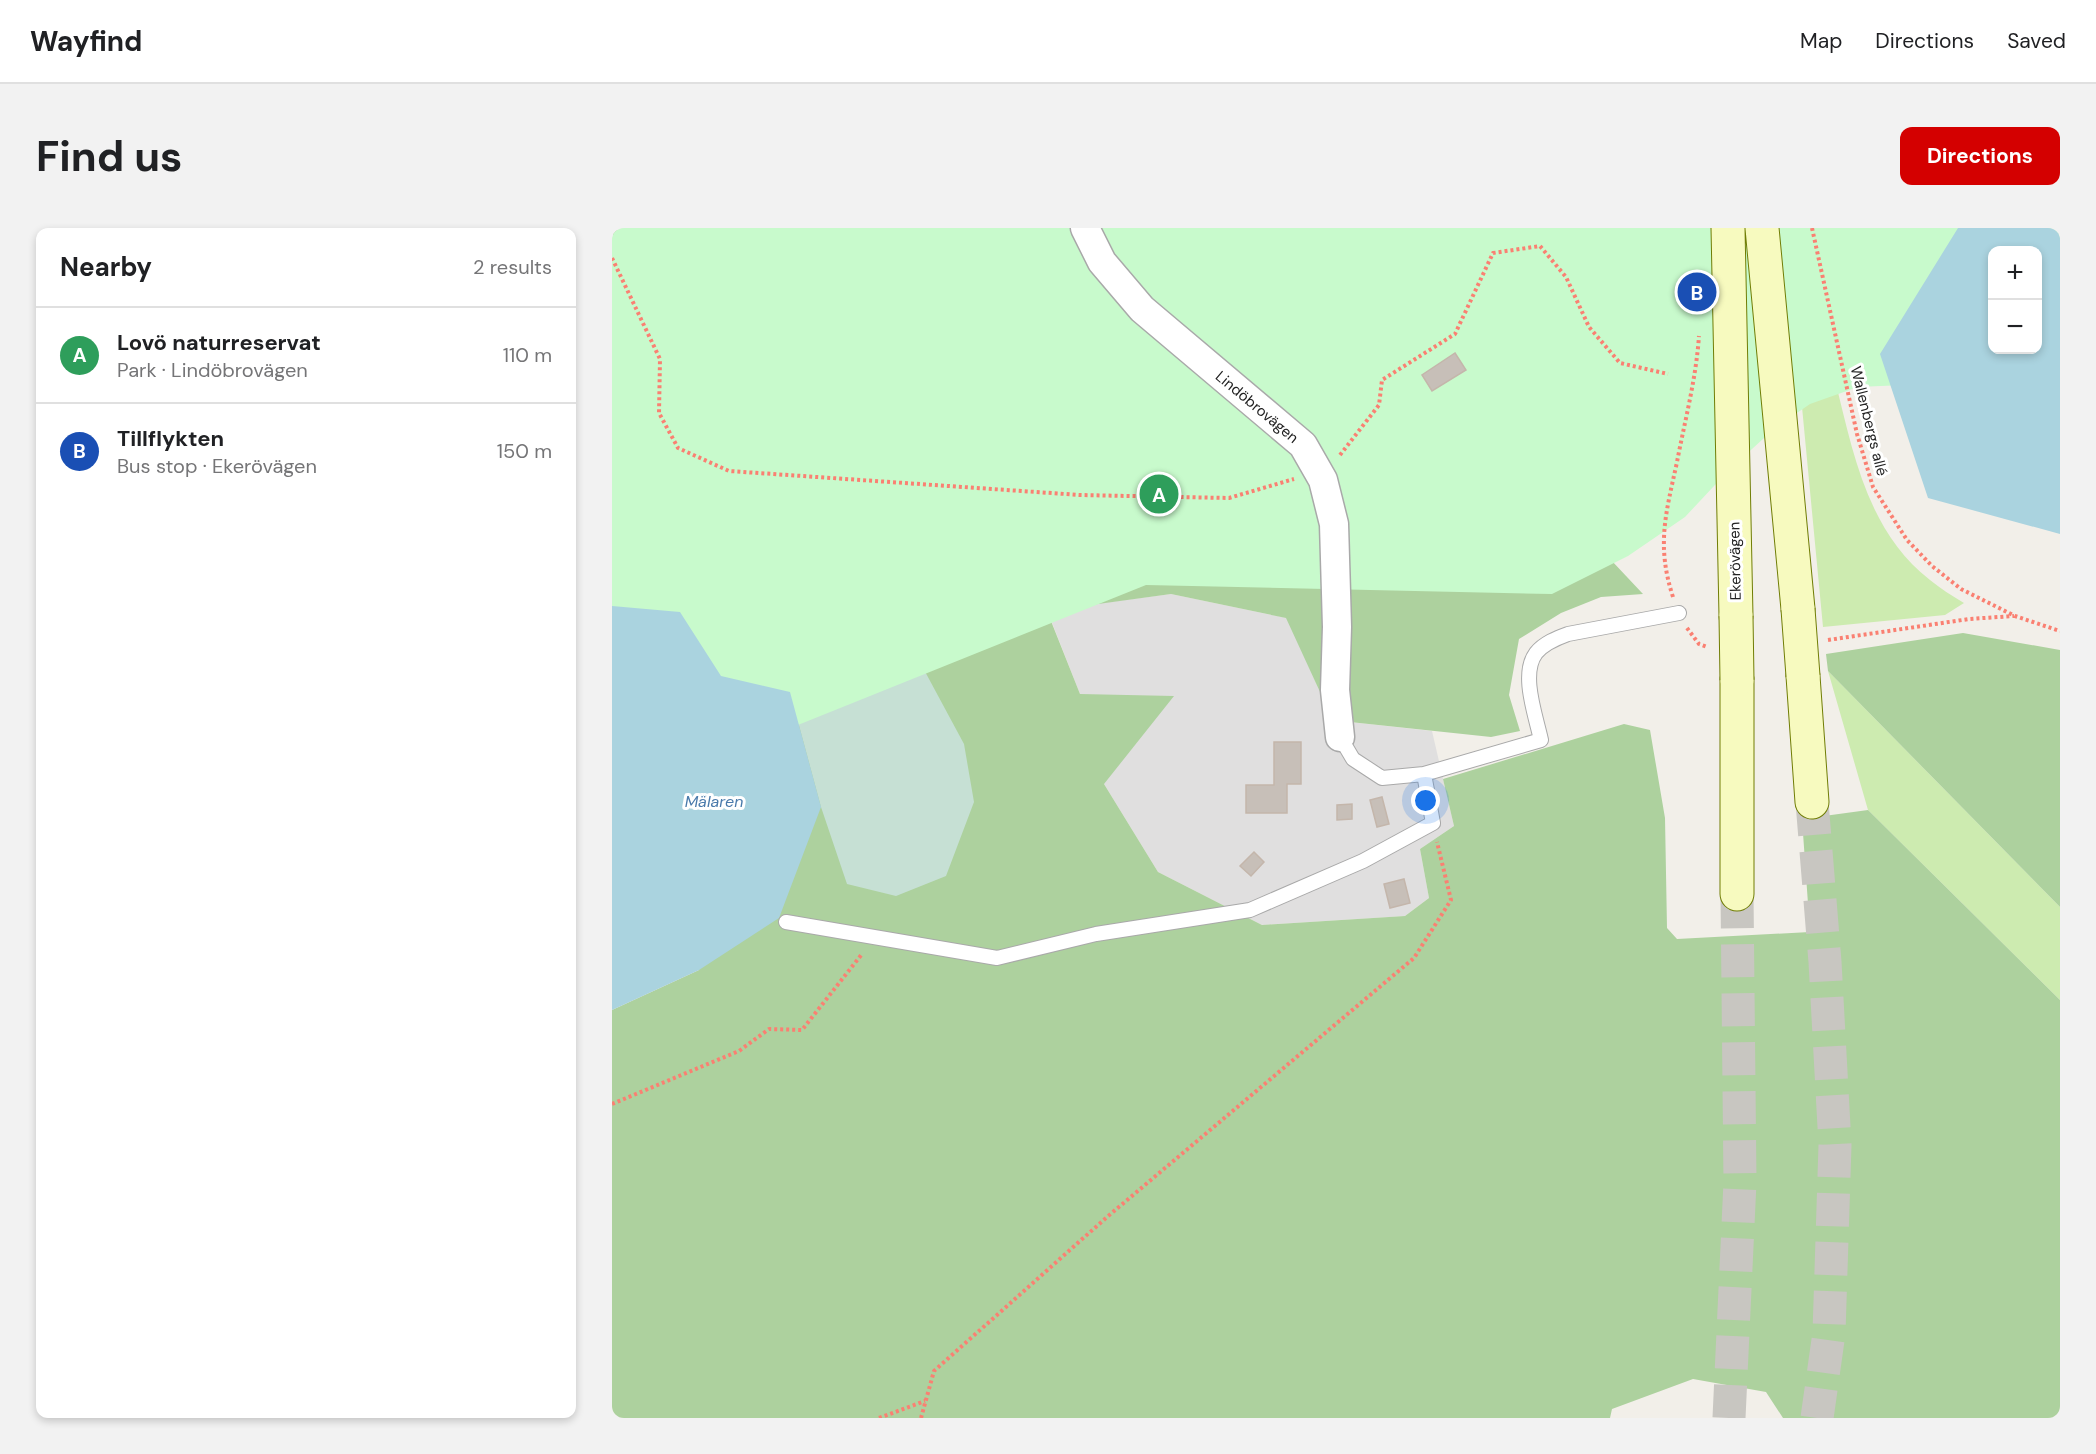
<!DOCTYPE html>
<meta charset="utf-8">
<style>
:root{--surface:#fff;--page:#f2f2f2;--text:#202124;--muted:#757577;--line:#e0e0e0;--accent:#d40000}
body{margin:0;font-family:"DM Sans",sans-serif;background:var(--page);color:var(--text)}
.controls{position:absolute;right:18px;top:18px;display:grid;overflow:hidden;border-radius:12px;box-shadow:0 3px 9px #0003}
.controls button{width:54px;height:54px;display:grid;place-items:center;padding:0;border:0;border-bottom:2px solid var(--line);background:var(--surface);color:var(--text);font:30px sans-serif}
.you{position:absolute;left:814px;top:573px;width:21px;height:21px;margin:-15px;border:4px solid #fff;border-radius:50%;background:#1a73e8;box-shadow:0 0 0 9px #1a73e833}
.badge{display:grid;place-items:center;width:39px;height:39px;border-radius:50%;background:var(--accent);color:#fff;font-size:20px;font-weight:700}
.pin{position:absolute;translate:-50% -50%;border:3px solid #fff;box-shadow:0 2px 6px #0006}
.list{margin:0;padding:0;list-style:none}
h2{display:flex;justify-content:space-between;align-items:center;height:78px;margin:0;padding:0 24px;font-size:26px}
h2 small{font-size:20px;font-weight:400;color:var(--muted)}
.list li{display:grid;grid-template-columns:39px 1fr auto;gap:18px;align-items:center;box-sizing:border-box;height:96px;padding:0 24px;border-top:2px solid var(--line)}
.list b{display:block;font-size:22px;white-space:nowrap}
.list p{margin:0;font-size:20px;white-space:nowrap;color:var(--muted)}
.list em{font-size:20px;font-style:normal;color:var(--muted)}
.map{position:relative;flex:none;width:1448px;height:1190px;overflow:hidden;border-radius:12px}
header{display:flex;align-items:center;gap:36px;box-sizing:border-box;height:84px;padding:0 30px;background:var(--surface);border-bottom:2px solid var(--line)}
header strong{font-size:28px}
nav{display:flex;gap:33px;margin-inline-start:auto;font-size:21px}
.intro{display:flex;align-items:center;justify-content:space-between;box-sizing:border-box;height:144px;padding:0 36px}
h1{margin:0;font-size:42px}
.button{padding:15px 27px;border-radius:12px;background:var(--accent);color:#fff;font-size:21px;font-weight:700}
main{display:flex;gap:36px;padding:0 36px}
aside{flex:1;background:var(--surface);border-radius:12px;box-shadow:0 3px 9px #0003}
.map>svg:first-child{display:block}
.residential{fill:#e0dfdf}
.grass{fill:#cdebb0}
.forest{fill:#add19e}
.wetland{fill:#c6e0d4}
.park{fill:#c8facc;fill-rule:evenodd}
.water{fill:#aad3df;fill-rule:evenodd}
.building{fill:#c7bfb8;stroke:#c4b6ab;stroke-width:1.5}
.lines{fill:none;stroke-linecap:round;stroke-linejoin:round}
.secondary-tunnel{stroke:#c8c6c1;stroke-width:33;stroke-dasharray:33 16;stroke-linecap:butt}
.service-casing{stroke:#a9a9a9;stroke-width:16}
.minor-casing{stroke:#a9a9a9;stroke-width:31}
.secondary-casing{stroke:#707d05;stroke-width:35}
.path{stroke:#fa8072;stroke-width:4;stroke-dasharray:3 3;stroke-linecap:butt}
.service{stroke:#fff;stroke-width:14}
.minor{stroke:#fff;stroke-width:28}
.secondary{stroke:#f7fabf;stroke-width:33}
.secondary-bridge-casing{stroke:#707d05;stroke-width:35;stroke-linecap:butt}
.secondary-bridge{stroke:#f7fabf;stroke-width:33}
.labels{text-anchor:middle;stroke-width:6;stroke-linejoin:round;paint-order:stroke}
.street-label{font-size:15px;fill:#222;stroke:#fff}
.water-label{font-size:16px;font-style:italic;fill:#4a7aab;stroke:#fff}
</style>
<header>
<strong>Wayfind</strong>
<nav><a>Map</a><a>Directions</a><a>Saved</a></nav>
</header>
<div class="intro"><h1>Find us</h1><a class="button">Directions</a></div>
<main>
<aside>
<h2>Nearby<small>2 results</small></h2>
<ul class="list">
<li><span class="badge" style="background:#2e9e5b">A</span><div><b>Lovö naturreservat</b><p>Park · Lindöbrovägen</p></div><em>110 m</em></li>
<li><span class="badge" style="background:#1a4fb4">B</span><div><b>Tillflykten</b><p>Bus stop · Ekerövägen</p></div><em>150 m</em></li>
</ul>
</aside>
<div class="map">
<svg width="1448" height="1190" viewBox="0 0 1448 1190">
<rect width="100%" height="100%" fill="#f2efe9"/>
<path class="residential" d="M559,366L675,390L714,477L738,494L820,503L842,598L808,621L817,670L793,688L650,697L546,644L492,556L468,466L435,382Z"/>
<path class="grass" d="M1223,152C1241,224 1255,303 1318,352C1328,360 1340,368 1352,375L1333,387L1211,399L1188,158Z
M1216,443L1448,679V772L1256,582Z"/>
<path class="forest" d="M0,0L713,291L714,477L674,390L559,366L435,383L468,466L562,468L492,556L546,644L650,697L793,688L817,670L808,621L842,598L831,551L1012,496L1038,502L1053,590L1055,700L1065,711L1198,704L1190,591L1256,582L1448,772V1190H1171L1154,1164L1081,1151L1000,1181L998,1190H0V782L87,742Z
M936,265L1031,366L989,369L949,385L907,411L897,467L908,503L879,509L738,494L737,301Z
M1351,405L1448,422V679L1216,443L1214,426Z"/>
<path class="wetland" d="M0,206L310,438L352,516L362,574L334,648L284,668L235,656L209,579L178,464Z"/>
<path class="park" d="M0,0H1448V135L1292,157L1246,159L1198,176L1163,200L1117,242L1073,289L1016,328L940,366L534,357L171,503L0,574ZM1380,22H1426V122H1380Z"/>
<path class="water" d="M1346,0H1448V306L1316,270L1268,126ZM1426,22V122H1380V22Z
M0,378L68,384L109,448L178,464L209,579L167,690L87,742L0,782Z"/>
<path class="building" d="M843,125L854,142L820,163L810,147Z
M662,514H689V556H675V585H634V557H662Z
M770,569L777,596L765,599L758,572Z
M740,576V591L725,592V577Z
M642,624L652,634L639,648L628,638Z
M792,651L798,675L778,680L772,656Z"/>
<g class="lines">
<path class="secondary-tunnel" d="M1200,574L1213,734L1223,917L1217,1105L1205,1190
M1117,1190L1128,954L1125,666"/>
<defs>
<path id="service" d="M728,509L741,531L770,550L812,546L929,512C924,488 908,446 924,425C932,415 945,410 956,406L1067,385
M174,694L385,730L484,706L638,682L751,633L821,595L812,546"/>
<path id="minor" d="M473,0L490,34L530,81L691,217L711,252L722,296L725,399L723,462L728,509"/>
<path id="secondary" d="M1116,0L1124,388
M1150,0L1186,381
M1191,448L1200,574
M1125,452V666"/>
</defs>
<use href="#service" class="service-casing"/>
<use href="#minor" class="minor-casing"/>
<use href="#secondary" class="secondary-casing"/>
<path class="path" d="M1200,0L1245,206L1261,259L1295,312L1320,338L1349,361L1403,388L1448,403
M0,30L48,131L47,185L66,220L117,243L468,267L617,270L682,251
M1084,47L1086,83
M728,227L767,177L770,152L843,106L881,25L928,18L954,49L977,99L1008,135L1056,146
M1061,369C1044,317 1054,285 1065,234C1073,192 1084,151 1087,108
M1075,400L1087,416L1095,419
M1216,412L1357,391L1402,388
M0,876L127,823L157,801L190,802L250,726
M267,1190L313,1173
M309,1190L322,1143L495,989L802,730L839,672L825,614"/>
<use href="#service" class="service"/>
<use href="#minor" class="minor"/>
<use href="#secondary" class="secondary"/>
<defs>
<path id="secondary-bridge" d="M1186,381L1191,448
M1124,388L1125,452"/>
</defs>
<use href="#secondary-bridge" class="secondary-bridge-casing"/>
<use href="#secondary-bridge" class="secondary-bridge"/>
</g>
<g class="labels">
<g class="street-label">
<text transform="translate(645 179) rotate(40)" y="5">Lindöbrovägen</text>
<text transform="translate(1257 193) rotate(76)" y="5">Wallenbergs allé</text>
<text transform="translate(1123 333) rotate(-91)" y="5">Ekerövägen</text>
</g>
<g class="water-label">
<text x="102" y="579">Mälaren</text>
</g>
</g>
</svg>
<div class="controls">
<button>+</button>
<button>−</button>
</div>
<div class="you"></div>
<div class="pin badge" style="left:547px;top:266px;background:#2e9e5b">A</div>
<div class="pin badge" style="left:1085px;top:64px;background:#1a4fb4">B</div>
</div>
</main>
